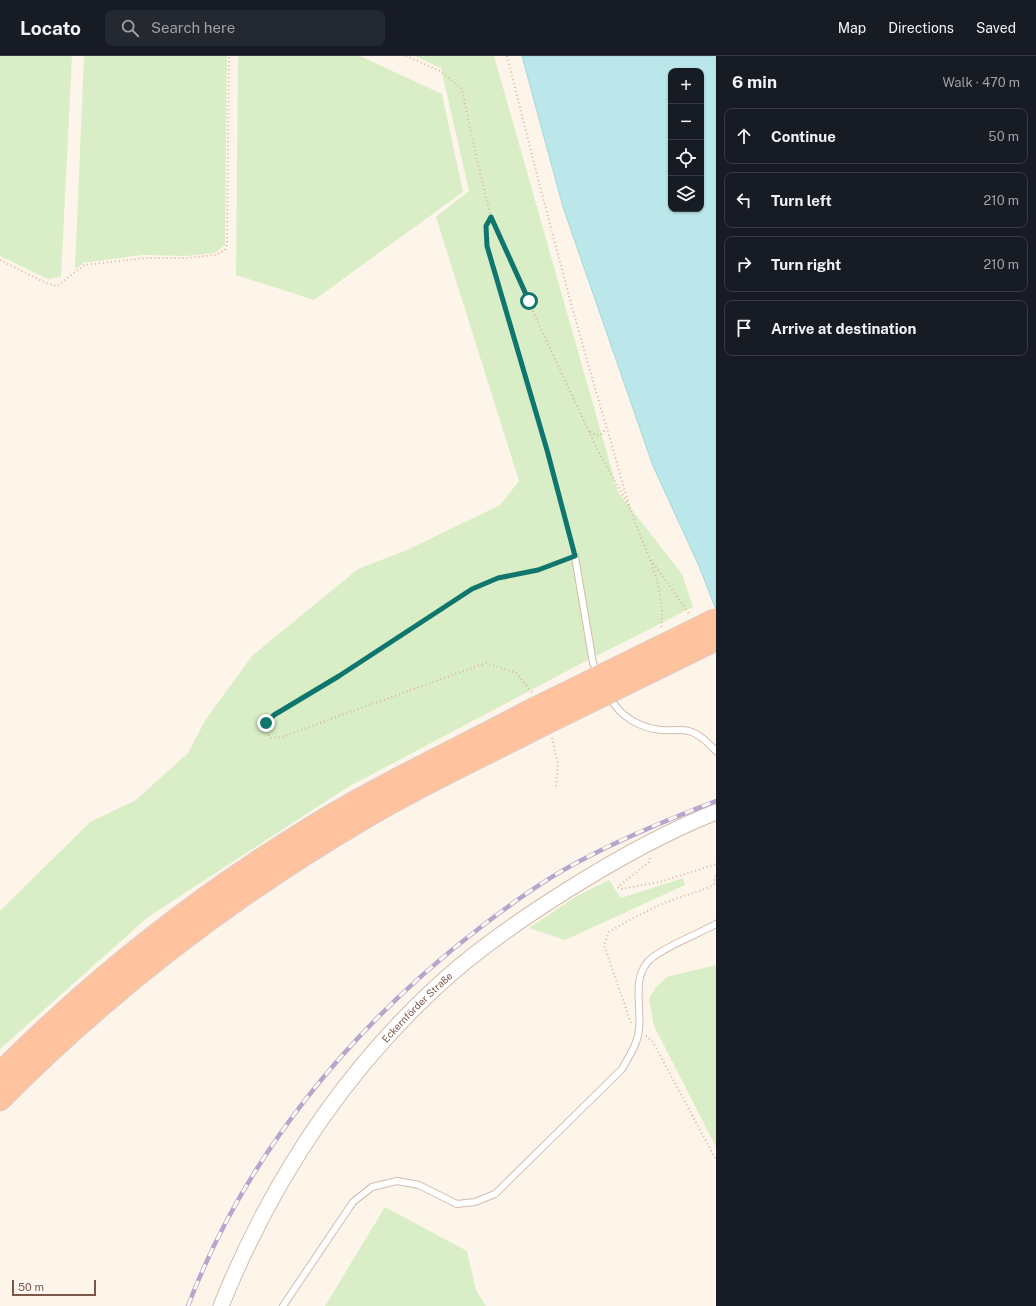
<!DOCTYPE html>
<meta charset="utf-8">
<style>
:root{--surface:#171b24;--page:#242831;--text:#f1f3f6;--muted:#9ea1a6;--line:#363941}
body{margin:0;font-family:"Public Sans",sans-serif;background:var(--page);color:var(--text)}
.controls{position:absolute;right:12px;top:12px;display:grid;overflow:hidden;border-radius:8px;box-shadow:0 1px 3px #0004}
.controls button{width:36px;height:36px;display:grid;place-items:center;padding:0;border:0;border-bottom:1px solid var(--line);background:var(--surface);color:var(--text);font:20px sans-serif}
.scale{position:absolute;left:12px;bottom:10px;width:84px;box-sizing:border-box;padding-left:4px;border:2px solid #7d584a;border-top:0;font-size:11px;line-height:14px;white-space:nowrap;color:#7d584a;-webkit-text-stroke:3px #fff9f3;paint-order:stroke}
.stop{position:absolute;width:12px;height:12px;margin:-9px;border:3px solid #0f766e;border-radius:50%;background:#fff}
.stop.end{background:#0f766e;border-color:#fff;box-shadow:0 1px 4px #0008}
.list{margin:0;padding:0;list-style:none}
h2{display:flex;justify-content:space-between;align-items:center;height:52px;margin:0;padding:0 16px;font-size:17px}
h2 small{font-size:13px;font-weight:400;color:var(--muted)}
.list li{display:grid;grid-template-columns:26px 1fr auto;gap:12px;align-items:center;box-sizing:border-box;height:56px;margin:0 8px 8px;padding:0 8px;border:1px solid var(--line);border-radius:8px}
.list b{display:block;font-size:15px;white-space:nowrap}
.list em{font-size:13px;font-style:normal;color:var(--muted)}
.icon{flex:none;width:22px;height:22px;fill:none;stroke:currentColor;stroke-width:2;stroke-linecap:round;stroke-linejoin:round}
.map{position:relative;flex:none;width:716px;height:1250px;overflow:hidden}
header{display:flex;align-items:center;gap:24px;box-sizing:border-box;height:56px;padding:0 20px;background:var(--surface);border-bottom:1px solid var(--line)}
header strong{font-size:19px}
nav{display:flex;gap:22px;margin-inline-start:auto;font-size:14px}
.search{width:280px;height:36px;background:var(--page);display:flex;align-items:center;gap:10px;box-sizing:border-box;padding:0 14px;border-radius:8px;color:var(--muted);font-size:15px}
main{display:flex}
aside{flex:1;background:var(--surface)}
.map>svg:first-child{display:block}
.green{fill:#d9eec6}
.water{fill:#bce7ea;stroke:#a1d8dd;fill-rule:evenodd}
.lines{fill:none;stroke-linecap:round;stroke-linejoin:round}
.service-casing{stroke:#d3bbae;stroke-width:8}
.tertiary-casing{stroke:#d3bbae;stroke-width:17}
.trunk-casing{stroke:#dbd0cc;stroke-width:23}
.path{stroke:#dcb4a1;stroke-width:2;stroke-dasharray:1 3;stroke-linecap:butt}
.service{stroke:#fff;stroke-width:6}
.tertiary{stroke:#fff;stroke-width:15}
.trunk{stroke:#fec29f;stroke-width:21}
.rail-casing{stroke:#b7a6cb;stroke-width:4.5}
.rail{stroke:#fff9f3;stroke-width:3;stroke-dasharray:9;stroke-linecap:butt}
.trunk-bridge-casing{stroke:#dbd0cc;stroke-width:23;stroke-linecap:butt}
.trunk-bridge{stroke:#fec29f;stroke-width:21}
.route{stroke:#0f766e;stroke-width:5}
.labels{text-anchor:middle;stroke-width:3;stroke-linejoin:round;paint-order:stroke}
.street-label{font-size:10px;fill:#7d584a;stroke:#fff9f3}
</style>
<header>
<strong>Locato</strong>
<div class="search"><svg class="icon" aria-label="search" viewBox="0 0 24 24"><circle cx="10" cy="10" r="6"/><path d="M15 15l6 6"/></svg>Search here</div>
<nav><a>Map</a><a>Directions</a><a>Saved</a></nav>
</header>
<main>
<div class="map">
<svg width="716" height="1250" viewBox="0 0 716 1250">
<rect width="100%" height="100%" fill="#fef5ea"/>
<path class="green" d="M0,0H72L61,221L48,223L0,200Z
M84,0H227L225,189L215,197L186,200L142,199L83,207L75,213Z
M238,0H360L442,38L463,136L314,244L236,219Z
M415,0H494L618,436L682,518L693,551L584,606L348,731L148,861L0,993V855L90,766L136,744L188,697L206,663L252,600L358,513L407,494L500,449L519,425L436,161L469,135L441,12Z
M683,822L685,829L565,884L529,872L577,840L609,824L621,842Z
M716,909V1091L654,970L649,943L656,931L667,921Z
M385,1151L467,1195L476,1234L486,1250H325Z"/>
<path class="water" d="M522,0H716V554L699,510L653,410L563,151ZM671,15H701V153H671Z"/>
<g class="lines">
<defs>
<path id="service" d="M575,501L593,607L598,618
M610,641C619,660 640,672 661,674C670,675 680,673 689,675C700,678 708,687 716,695
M283,1250L353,1146L372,1131L397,1125L419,1129L457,1148L475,1146L495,1138L622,1013C629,1000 638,988 639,973C642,950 630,918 653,901C671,888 696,879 716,868"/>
<g id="tertiary">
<path id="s1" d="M221,1250C269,1131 339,1022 433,934C474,895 521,863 569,833C617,803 663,777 716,756"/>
</g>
<path id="trunk" d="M0,1017C90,927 191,846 299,779C373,732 454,695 531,654
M0,1044C109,934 230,841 363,763C420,729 481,701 539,671"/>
</defs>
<use href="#service" class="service-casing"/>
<use href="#tertiary" class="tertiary-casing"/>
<use href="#trunk" class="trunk-casing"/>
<path class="path" d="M406,0L440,15L462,33L476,100L491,161L496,176L598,395L629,450
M507,0C539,127 571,254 609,379C616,404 623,430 631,455C644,493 667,532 661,573
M491,161L486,170L487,190L547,394L573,493
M0,204L46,227L57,230L84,209L146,202H187L216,199L225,194L227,188L229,0
M590,376L596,379H601L606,372
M651,504L690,559
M532,636L516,617L486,607L281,681L270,682L267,675L266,667L274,659L339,620L472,533L498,522L538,514L568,503
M552,682L558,708L556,732
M650,802L649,806L618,831L621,833L663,825L716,808
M631,967L604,889L609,876L635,861L664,847L710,831L714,828L716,818
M646,980L653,986L716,1104"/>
<use href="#service" class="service"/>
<use href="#tertiary" class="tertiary"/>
<use href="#trunk" class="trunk"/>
<defs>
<path id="rail" d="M188,1250C245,1100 351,971 477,874C509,849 542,825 578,806C622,782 669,763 716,745"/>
</defs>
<use href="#rail" class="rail-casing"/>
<use href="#rail" class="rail"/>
<defs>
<path id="trunk-bridge" d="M531,654L716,563
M539,671L716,584"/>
</defs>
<use href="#trunk-bridge" class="trunk-bridge-casing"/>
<use href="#trunk-bridge" class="trunk-bridge"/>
</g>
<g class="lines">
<path class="route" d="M266,667L274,659L339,620L472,533L498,522L538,514L575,500L547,394L487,190L486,170L491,161L529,245"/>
</g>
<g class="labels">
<g class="street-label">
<text dy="4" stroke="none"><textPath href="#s1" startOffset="360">Eckernförder Straße</textPath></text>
</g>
</g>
</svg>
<div class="controls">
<button>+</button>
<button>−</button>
<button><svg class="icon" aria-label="locate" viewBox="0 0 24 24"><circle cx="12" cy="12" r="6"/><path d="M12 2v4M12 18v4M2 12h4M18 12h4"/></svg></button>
<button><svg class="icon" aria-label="layers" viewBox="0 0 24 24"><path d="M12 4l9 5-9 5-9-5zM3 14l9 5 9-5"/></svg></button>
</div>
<div class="scale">50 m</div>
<div class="stop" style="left:529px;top:245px"></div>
<div class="stop end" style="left:266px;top:667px"></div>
</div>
<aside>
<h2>6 min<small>Walk · 470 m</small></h2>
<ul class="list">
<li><svg class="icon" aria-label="ahead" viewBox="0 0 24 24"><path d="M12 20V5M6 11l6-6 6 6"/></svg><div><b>Continue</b></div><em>50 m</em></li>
<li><svg class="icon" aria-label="left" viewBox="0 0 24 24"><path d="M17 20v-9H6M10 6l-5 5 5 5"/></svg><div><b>Turn left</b></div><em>210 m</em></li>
<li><svg class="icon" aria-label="right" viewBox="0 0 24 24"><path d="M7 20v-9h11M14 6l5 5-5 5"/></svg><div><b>Turn right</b></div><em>210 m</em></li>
<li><svg class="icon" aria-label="arrive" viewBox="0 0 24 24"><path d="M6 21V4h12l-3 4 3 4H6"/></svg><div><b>Arrive at destination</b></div></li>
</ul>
</aside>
</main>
